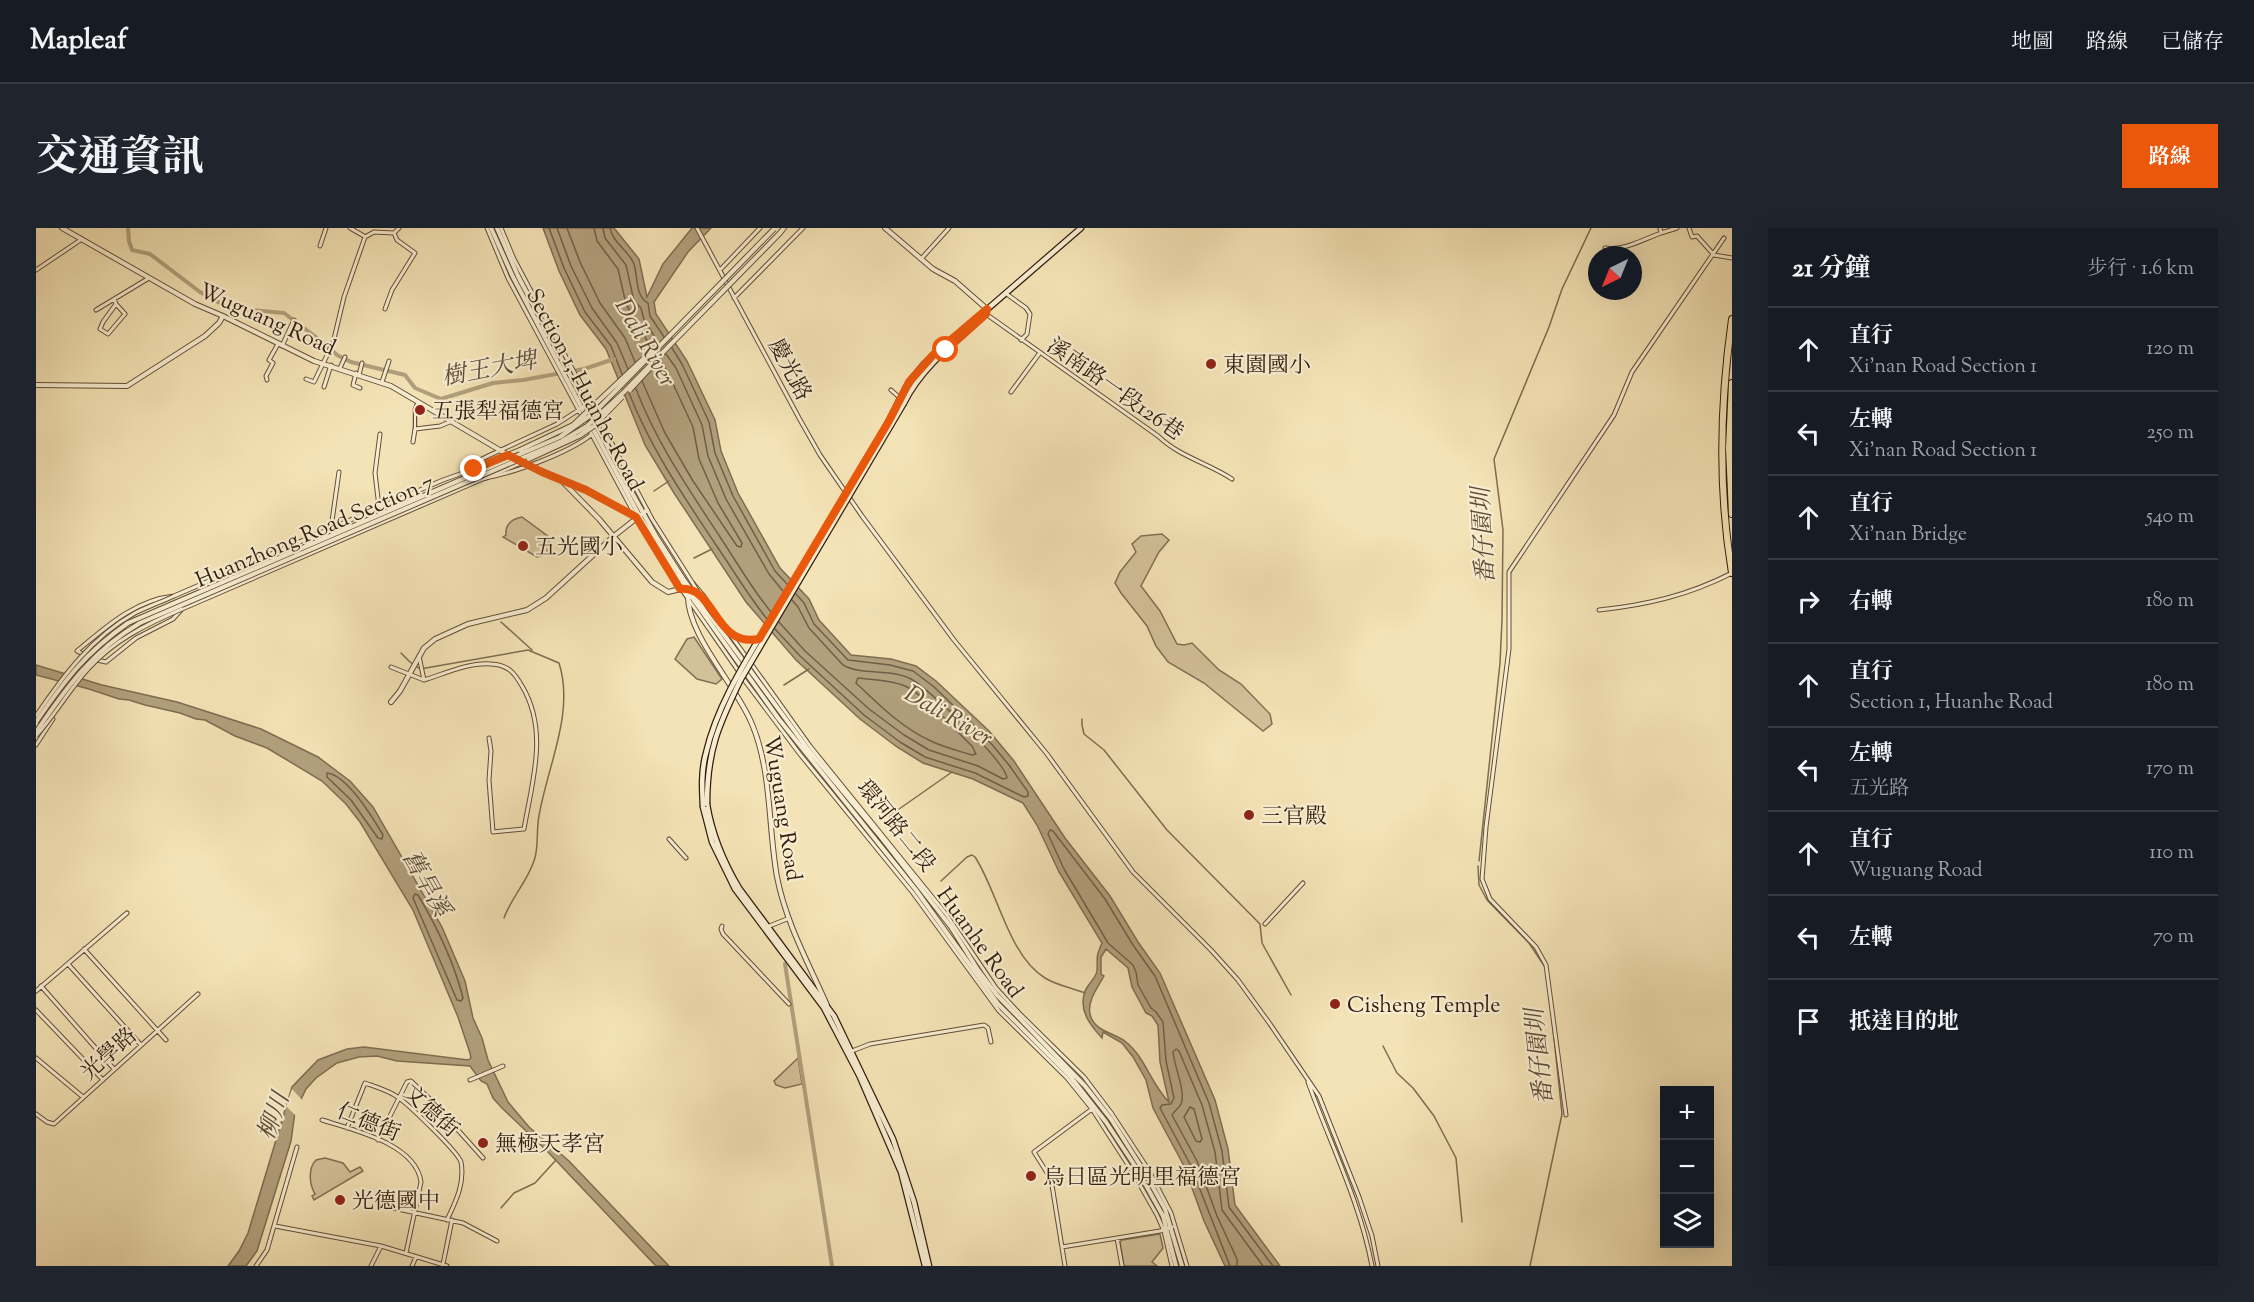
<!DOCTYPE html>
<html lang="zh-TW">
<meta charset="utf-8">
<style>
:root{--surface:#171b24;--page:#20242c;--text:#f1f3f6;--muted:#9ea1a6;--line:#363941;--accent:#ea580c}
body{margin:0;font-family:"Sorts Mill Goudy","Noto Serif TC",serif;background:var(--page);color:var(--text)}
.controls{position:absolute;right:18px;bottom:18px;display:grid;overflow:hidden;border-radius:0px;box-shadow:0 6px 24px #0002}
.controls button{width:54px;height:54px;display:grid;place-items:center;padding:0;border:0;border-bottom:2px solid var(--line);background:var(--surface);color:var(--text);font:30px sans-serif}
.compass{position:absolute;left:1552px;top:18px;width:54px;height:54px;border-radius:50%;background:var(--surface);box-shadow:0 6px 24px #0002;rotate:223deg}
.stop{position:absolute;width:18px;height:18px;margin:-14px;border:4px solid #ea580c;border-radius:50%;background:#fff}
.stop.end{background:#ea580c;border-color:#fff;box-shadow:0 2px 6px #0008}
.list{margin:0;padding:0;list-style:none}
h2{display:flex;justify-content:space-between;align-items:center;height:78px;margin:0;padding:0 24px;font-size:26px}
h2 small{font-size:20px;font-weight:400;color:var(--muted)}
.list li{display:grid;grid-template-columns:39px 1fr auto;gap:18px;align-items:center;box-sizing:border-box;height:84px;padding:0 24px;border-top:2px solid var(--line)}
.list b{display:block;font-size:22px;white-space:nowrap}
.list p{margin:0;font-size:20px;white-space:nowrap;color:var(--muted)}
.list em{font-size:20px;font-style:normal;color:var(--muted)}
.icon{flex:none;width:33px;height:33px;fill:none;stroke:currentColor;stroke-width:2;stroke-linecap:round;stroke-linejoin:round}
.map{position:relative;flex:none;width:1696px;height:1038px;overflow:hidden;border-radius:0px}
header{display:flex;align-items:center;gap:36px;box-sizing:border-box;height:84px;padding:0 30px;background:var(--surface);border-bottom:2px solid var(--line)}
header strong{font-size:28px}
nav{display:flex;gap:33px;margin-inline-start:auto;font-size:21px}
.intro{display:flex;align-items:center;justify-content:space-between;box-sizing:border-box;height:144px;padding:0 36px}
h1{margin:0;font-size:42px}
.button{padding:15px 27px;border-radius:0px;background:var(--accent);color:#fff;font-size:21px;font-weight:700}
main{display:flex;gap:36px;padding:0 36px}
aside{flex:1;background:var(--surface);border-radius:0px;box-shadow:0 6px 24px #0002}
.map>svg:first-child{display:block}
.green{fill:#d3c19a;stroke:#826f54;stroke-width:1.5}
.water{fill:#b2a07d;stroke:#7f6c51;stroke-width:1.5;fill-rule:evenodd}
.pier{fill:#f4e3b6}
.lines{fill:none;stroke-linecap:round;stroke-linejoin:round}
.shore{stroke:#725e46;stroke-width:1.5}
.stream{stroke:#7f6c51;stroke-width:1.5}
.canal{stroke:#b2a07d;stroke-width:4}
.pedestrian-casing{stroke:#624e39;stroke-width:4.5}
.minor-casing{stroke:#624e39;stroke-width:5}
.tertiary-casing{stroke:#624e39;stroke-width:6}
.secondary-casing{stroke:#321d0f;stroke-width:7}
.motorway-casing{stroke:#321d0f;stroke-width:8}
.pedestrian{stroke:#f8edd0;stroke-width:2}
.minor{stroke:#f8edd0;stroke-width:3}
.tertiary{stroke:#f8edd0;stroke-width:4}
.secondary{stroke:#f8edd0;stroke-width:4.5}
.motorway{stroke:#f4e3b6;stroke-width:6}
.minor-bridge-casing{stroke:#624e39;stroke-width:5;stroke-linecap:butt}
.tertiary-bridge-casing{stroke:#624e39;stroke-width:6;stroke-linecap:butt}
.secondary-bridge-casing{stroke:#321d0f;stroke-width:7;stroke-linecap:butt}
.minor-bridge{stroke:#f8edd0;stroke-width:3}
.tertiary-bridge{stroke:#f8edd0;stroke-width:4}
.secondary-bridge{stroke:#f8edd0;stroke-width:4.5}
.route{stroke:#ea580c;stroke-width:8}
.poi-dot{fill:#8f2418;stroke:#f8edd0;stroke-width:2}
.labels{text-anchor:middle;stroke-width:4.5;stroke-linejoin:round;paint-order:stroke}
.street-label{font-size:22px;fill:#321d0f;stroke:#f8edd0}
.poi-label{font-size:22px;fill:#321d0f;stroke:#f8edd0;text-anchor:start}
.water-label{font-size:24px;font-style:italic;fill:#5f4b36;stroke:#f8edd0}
</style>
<header>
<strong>Mapleaf</strong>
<nav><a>地圖</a><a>路線</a><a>已儲存</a></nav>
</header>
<div class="intro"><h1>交通資訊</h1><a class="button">路線</a></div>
<main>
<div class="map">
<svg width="1696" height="1038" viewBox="0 0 1696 1038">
<rect width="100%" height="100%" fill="#f4e3b6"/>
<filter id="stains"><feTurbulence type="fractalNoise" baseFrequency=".00333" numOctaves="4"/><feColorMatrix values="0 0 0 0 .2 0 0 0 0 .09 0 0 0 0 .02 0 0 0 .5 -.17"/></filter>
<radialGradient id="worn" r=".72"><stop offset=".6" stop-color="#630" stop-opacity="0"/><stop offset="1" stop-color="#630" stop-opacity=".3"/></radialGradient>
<path class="green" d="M486,289L513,309L514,319L508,327L501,329L467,309L470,307C469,296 476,291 486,289Z
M1126,306L1133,312L1123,324L1105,358L1124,383L1141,416L1148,417L1156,415L1183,442L1205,456L1234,486L1236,496L1227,503L1168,455L1132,434L1120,418L1111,398L1085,365L1079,355L1084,344L1100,324L1096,316L1105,308Z
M658,409L686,451L680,456L661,451L639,431L651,411Z
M762,830L766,856L749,860L740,857L738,853Z
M289,930L307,935L314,944L324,939L327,943L278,972L276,968L279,966C273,956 272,940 280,932Z
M1124,1006L1127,1020L1116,1034L1121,1038H1088L1084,1014L1086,1012Z"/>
<path class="water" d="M507,0H578L603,31L611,69L627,36L656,0H675L652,24L618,74L620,86L651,133L679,192L685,223L702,265L744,340L773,371L783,392L815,427L855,431L880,438L900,453L953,503L978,533L1029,610L1074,668L1102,714L1124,745L1179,872L1192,921L1199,977L1244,1038H1189L1168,993L1148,938L1117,880L1110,852L1097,829L1086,815L1067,804L1066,810C1054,797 1042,782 1049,763C1052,756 1060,750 1061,743C1062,728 1059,731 1066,715L1023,644L1001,597L987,575L937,551L887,535L861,519L824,491L760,432L710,374L638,265L609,217L570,121L544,87L523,43ZM1070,721L1092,740L1096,759L1110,785L1116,788L1122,797L1124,834L1133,874C1115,856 1109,829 1090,814C1078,804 1058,804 1054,786C1051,773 1062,759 1068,748L1065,746V729Z
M0,437L66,457L141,474L225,501L282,529L314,553L337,579L406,699L429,753L437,790L446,810L452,832L472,874L493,899L533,933L633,1038H620L511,923L466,880L457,870L451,856L445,853L434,838L361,833L341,828L323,829L301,835L280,850L270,861L259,884L255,913L221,1023L210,1038H192L203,1023L212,1005L256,859L282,832L311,821L328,819L432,832L435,830L434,825L422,789L377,682L324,594L310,576L286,553L231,520L199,508L169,492L160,491L144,485L109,477L93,472L83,471L53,461L0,447Z"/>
<path class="pier" d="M256,861L267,873L260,888L250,878Z"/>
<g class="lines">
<path class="shore" d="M513,0L528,40L549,84L575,118L586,146
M521,0L535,38L556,80L581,115L592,141
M531,0L544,34L564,75L589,110L599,134
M558,0L561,13L582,41L590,76L616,121
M567,0L569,10L590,37L598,73L605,80L608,92L622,114
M574,0C576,14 593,23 598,36C602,49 599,68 612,75L614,88L628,109
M636,120L646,136L673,194L679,225L697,268L739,343L751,356
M630,126L640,140L666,197L672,228L690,271L733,346L747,363
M606,153L629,205L657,253L701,318L705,319L706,315L682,275L663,231L657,199L632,145L624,132
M600,161C621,216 654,263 686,312C702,336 716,361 735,384
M593,165C614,219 646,266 678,314C696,340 711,366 731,391
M743,394L769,423L833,481L868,507L893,522L942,538L967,551L971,550C969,533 892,460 875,451C854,440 826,448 807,437L773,400L762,379L756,372
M739,401L764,428L828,487L864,514L889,529L939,545L988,569L992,568V564L973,537L948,507L897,458L877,443L854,437L812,432L778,396L768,375L760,366
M822,450C837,452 855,452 869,458C889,467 919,502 936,518L940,526L936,527C923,523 907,519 895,513C866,500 842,476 820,455Z
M291,545C311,547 337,590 347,607L346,611L342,610L315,572L291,549Z
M379,666L382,667C401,699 418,734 427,770L425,773L421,772L377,670Z
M1154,879L1158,881L1166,911L1164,914L1160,913L1148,889Z
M1194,1038L1154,936L1124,880L1126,877L1135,876L1138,870L1130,833L1127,794L1120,784L1115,780L1102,757L1100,744L1097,737L1072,715L1028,641L1012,606L1014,602L1017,603L1069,671L1097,717L1119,748L1173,875L1186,923L1193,979L1237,1038
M1201,1038V1031L1181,988L1161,933L1136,887C1138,883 1143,880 1145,876C1150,863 1138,838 1137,824L1140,821L1143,823L1166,877L1179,924L1186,982L1227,1038"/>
<path class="stream" d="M618,263L633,253
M658,330L676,321
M465,394L496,422
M365,425L374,434L384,441L492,422L523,435C539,485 511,539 503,588C500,602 503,620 498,633C491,654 475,670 468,690
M748,457L773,441
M1046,491V497L1048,506L1068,522L1131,602L1224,696L1226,715L1255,767
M853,588L916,544
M1443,633L1464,435L1466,392L1467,302L1458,231L1513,99L1526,61L1555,0
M1442,638L1443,657L1451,672L1493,715L1509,739
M905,653L931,629L936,627L939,629C962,664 972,727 1009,750C1020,757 1036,760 1049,765
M1347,818L1361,845L1377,860L1398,888L1420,930L1426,994
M465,980L478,965L499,955L520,932
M1494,1038L1526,886L1516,791"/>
<path class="canal" d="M92,0L93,13L96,22L114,26L164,64L193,80L248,85L289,116L301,127L315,134L369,147L379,160L405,171L457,155L487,152L548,141L578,131
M749,736L796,1038"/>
<defs>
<path id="pedestrian" d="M379,201V181L382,174"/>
<path id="minor" d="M314,0L328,8
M451,0L472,50L600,289L637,349L703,444
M465,0L478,31L616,291L656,354L667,367L687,397
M661,0L763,190L784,227L826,288L918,412L1011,526L1097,644L1175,722L1202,752L1234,796L1283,868L1323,969L1336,1008L1342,1038
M1624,0L1625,5L1641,0
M1653,0L1656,9L1661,8L1678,27L1696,30
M284,18L290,0
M1569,20C1588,23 1608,11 1625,5
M885,31L913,0
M0,42L46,11
M684,42L724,0
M972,67L990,80L994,86L991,106L985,112
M698,70L767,0
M78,71L80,76L67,94L64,101L72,106L89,86L80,76
M349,81L356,62L379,25L361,12L358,5
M60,82L113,50
M950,86L1122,208C1144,229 1172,235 1196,251
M246,118L258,92
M304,140L309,129
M320,145L317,157L324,160
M323,147L326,135
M270,151L278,154L297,115L308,69L329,9L338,4L358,5L363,0
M231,152L230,148L237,135L233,132L242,116
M346,154L353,133
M288,159L295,137
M855,162L864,170
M975,164L1003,126
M377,214L379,201L404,198L416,193
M526,253L551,263L598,288
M343,279L339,245L344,206
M295,300L303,244
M1563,382C1611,377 1653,367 1696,345
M691,402L774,518L910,686L960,760L983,785L1048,849L1076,886L1112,941L1135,985L1151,1038
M49,427L41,423C70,399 99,372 138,368L407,252L438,241L444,232L452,228L521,196L555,174
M383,428L388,452
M61,432L70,434L100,410L137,391L146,381L449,250C478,245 532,225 555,207
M355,439L388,452
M706,449L763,525L877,665L963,783L1031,850L1056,881L1096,943L1121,987L1128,1003L1136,1038
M388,452C408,446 433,434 455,436C472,437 478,444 486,458C513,503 496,554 488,601L457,604L453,552L455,523L453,510
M0,517L17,491L11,485
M633,611L650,630
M1229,696L1267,655
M686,698L685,701L687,706L753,776
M731,699L751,691
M48,721L130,812
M32,736L105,817
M5,758L78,841
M0,763L91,685
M0,782L67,852
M816,823L834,816L948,797L952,800L955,814
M0,830L47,869
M434,852L467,838
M1272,854C1294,915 1324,974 1336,1038
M0,886L11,894L18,896L162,766
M1530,887L1510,737L1500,719L1454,671L1446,651L1450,599L1473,421V344L1578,187L1596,144L1688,10
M286,892C318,902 380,916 385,954L370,1025
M311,900L329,855C340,859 354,863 363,870C374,878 422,924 425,934C429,955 420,973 411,992
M342,912L371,854L375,853L395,872L447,930
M357,980L427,995L461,1013
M239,998L345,1018L411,1038
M1081,1010L1086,1038
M1026,1019L1124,1003L1136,999
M407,1036L416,992
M220,1038L231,1022L261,919
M335,1038L345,1018
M376,1038L380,1029
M1029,1038L1015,951L998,924L1056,881"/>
<path id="tertiary" d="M26,0L159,76L187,88L278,133L355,158L484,234L524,251L563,291L616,354L632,364L649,360
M455,0L477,49L550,188
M461,0L482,48L595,263L620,308L648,352L771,520L845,609L915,699L942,742L961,767L1049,858L1075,891L1109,945L1129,981L1146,1038
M849,0L897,41L919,53L951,81L950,86
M744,5L748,0
M0,157L91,158L169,108L183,95L187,88
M555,197L603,287L640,347L742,490L880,662L962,776L1034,848L1070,894L1101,941L1127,988L1140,1038
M438,241L484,222
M449,250L493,231
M652,366C650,406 701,458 716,496C736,544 732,599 741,649C750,695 772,734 791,777
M355,474L364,463L388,420L399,411L432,396L491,382L510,370L578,308L611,282"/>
<path id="secondary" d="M863,173L873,154L888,136L1045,0
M868,175C886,139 918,115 947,89
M671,576C676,607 687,633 703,660L798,788L857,911L878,974L893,1038
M667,579L676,614L699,661L788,780L824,849L865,944L889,1038"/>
<path id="motorway" d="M1696,91C1684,175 1682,261 1696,345
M1696,155L1693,220L1696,286"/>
</defs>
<use href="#pedestrian" class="pedestrian-casing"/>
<use href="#minor" class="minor-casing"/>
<use href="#tertiary" class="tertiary-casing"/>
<use href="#secondary" class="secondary-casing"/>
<use href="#motorway" class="motorway-casing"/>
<use href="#pedestrian" class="pedestrian"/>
<use href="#minor" class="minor"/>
<use href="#tertiary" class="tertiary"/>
<use href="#secondary" class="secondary"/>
<use href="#motorway" class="motorway"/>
<defs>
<path id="minor-bridge" d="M656,354C671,378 689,415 721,411
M0,488C27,448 56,409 99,385C111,379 125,374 138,368
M0,508C19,487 33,462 52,441C78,412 111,396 146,381"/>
<path id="tertiary-bridge" d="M594,162L615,139
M484,222L537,197L607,131
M493,231L543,208L558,198L586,169
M0,494C29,452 49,425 92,395L524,209L559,184L738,1
M0,504C30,460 57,422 104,395L526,213L551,198L588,164L744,5"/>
<path id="secondary-bridge" d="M671,576C671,523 682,498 705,451L868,175
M667,579C666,561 665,543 670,525C681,477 711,431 736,389C778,318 826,247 863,173"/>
</defs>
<use href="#minor-bridge" class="minor-bridge-casing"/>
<use href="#tertiary-bridge" class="tertiary-bridge-casing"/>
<use href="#secondary-bridge" class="secondary-bridge-casing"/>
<use href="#minor-bridge" class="minor-bridge"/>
<use href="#tertiary-bridge" class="tertiary-bridge"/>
<use href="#secondary-bridge" class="secondary-bridge"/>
</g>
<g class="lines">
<path class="route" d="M438,241L472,227L506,244L550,262L600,289L644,361C680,357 678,420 723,411L853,193L873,154L897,127L951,81L950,86L910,122"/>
</g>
<g class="poi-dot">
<circle cx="1175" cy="136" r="6"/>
<circle cx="384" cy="182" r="6"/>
<circle cx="487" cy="318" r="6"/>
<circle cx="1213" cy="587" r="6"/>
<circle cx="1299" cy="776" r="6"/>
<circle cx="447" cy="915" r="6"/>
<circle cx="995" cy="948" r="6"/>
<circle cx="304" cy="972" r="6"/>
</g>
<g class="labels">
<g class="street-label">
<text transform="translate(232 90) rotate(24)" y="8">Wuguang Road</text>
<text transform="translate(755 141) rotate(62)" y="8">慶光路</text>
<text transform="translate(1080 160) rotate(35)" y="8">溪南路一段126巷</text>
<text transform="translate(550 161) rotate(62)" y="8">Section 1, Huanhe Road</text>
<text transform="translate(278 302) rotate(-23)" y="8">Huanzhong Road Section 7</text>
<text transform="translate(748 580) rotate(81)" y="8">Wuguang Road</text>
<text transform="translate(861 597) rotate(51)" y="8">環河路二段</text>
<text transform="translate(945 714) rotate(54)" y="8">Huanhe Road</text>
<text transform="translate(72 825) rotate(-42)" y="8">光學路</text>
<text transform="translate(396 882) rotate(42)" y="8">文德街</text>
<text transform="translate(333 893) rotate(22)" y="8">仁德街</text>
</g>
<g class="poi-label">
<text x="1187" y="144">東園國小</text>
<text x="396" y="190">五張犁福德宮</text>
<text x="499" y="326">五光國小</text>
<text x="1225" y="595">三官殿</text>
<text x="1311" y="784">Cisheng Temple</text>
<text x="459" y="923">無極天孝宮</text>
<text x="1007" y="956">烏日區光明里福德宮</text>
<text x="316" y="980">光德國中</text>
</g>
<g class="water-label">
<text transform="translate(610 114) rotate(60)" y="8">Dali River</text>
<text transform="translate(453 140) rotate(-11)" y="8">樹王大埤</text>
<text transform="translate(1447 308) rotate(-93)" y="8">番仔園圳</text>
<text transform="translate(913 487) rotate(30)" y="8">Dali River</text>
<text transform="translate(391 655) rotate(61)" y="8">舊旱溪</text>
<text transform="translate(1503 829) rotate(-96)" y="8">番仔園圳</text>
<text transform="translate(237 888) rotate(-70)" y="8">柳川</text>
</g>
</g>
<rect width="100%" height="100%" filter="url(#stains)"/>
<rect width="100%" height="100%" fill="url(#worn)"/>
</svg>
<div class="controls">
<button>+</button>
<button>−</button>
<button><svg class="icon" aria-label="layers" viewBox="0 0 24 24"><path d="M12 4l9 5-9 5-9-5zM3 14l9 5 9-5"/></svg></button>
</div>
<svg class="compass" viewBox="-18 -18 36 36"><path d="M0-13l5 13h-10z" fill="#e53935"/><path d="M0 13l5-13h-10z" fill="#9ea1a6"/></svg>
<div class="stop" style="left:910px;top:122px"></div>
<div class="stop end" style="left:438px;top:241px"></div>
</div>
<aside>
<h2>21 分鐘<small>步行 · 1.6 km</small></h2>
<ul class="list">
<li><svg class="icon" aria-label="ahead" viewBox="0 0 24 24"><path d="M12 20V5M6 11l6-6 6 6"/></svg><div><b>直行</b><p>Xi'nan Road Section 1</p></div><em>120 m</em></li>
<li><svg class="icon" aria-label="left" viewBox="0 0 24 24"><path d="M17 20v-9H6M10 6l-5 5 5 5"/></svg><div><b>左轉</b><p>Xi'nan Road Section 1</p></div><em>250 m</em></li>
<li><svg class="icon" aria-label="ahead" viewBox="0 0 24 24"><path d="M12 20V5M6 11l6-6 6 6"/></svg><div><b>直行</b><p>Xi'nan Bridge</p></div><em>540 m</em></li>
<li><svg class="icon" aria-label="right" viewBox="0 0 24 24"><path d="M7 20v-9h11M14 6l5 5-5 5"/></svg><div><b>右轉</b></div><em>180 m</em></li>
<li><svg class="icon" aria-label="ahead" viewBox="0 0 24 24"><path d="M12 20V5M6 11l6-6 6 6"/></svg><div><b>直行</b><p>Section 1, Huanhe Road</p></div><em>180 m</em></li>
<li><svg class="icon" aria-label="left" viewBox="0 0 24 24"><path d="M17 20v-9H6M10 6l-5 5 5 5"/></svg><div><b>左轉</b><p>五光路</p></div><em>170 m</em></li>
<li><svg class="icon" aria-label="ahead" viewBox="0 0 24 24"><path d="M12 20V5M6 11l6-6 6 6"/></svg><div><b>直行</b><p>Wuguang Road</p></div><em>110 m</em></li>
<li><svg class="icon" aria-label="left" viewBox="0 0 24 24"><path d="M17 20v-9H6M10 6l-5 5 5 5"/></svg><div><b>左轉</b></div><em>70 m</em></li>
<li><svg class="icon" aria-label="arrive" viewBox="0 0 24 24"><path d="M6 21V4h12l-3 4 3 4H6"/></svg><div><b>抵達目的地</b></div></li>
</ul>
</aside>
</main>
